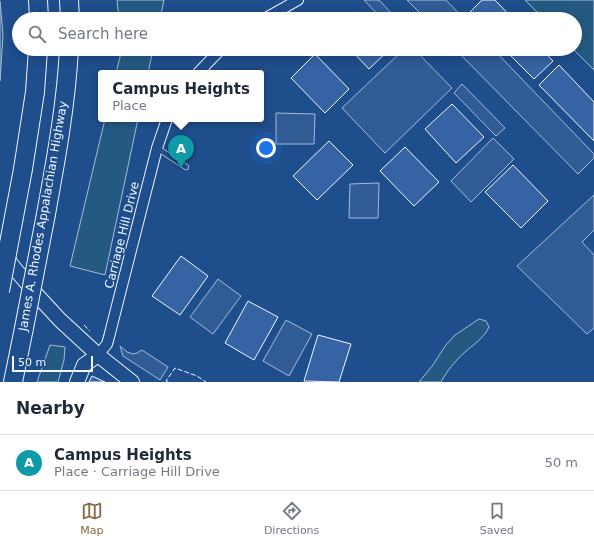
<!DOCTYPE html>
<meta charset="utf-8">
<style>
:root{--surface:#fff;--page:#f2f2f3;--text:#1f2937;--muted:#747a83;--line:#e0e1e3;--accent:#846941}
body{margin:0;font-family:"DejaVu Sans",sans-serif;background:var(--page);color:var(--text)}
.scale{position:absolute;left:12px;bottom:10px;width:81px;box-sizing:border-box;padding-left:4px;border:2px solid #f2f6ff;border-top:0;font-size:11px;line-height:14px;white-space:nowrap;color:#f2f6ff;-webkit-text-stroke:3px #1f4e8c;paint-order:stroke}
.you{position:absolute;left:266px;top:148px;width:14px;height:14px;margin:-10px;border:3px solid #fff;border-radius:50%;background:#1a73e8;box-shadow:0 0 0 6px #1a73e833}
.badge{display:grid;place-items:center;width:26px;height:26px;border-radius:50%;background:var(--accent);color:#fff;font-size:13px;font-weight:700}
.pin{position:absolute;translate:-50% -33px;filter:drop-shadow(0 1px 2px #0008)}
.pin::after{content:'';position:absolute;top:21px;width:14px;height:12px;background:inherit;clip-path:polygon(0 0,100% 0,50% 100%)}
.popup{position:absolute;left:98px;top:70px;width:166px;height:52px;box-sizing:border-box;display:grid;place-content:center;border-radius:4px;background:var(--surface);filter:drop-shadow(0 1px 3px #0005);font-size:13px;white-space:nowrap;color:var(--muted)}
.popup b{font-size:15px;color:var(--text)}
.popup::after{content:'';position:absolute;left:50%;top:100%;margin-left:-8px;border:8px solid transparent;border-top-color:var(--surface)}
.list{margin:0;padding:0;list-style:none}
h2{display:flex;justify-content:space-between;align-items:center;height:52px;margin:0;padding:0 16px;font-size:17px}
h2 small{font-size:13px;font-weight:400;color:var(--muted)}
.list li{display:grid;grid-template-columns:26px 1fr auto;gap:12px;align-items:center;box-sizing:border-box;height:56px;padding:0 16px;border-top:1px solid var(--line)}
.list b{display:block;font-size:15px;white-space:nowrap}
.list p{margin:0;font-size:13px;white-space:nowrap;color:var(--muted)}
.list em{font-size:13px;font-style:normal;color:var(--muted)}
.icon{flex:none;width:22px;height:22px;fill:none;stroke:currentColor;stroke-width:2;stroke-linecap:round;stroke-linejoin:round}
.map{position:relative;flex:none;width:594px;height:382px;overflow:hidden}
.search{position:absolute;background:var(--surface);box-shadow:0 2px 10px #0003;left:12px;right:12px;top:12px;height:44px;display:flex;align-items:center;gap:10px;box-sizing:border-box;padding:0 14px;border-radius:22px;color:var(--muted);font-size:15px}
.sheet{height:108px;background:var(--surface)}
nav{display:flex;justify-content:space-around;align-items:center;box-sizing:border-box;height:56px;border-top:1px solid var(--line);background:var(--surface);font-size:11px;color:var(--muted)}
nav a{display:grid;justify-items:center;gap:2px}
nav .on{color:var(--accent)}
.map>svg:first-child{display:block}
.green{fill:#245a82;stroke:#a8bbd7}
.parking{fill:#305b95;stroke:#a8bbd7}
.building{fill:#3563a3;stroke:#f2f6ff}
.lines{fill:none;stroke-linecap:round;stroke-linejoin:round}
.lane-casing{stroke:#f2f6ff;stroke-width:6}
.street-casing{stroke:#f2f6ff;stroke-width:12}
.secondary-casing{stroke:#f2f6ff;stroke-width:16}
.highway-casing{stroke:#f2f6ff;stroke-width:20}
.lane{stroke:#1f4e8c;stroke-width:5}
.street{stroke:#1f4e8c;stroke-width:10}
.secondary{stroke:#1f4e8c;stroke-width:14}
.highway{stroke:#1f4e8c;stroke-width:18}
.highway-bridge-casing{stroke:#f2f6ff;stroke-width:20;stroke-linecap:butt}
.highway-bridge{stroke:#1f4e8c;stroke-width:18}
.fence{stroke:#f2f6ff;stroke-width:1;stroke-dasharray:5 2;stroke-linecap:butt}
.labels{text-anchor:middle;stroke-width:3;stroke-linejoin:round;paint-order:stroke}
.street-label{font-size:12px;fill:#f2f6ff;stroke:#1f4e8c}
</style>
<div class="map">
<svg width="594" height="382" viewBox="0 0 594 382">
<rect width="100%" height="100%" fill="#1f4e8c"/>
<path class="green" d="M117,0H164L160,19H119Z
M525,0H594V70L573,49H575V19H544Z
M0,1L3,35L0,81Z
M122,49H153L148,73H116Z
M105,119H138L105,275L70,266Z
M479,319L486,321L489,327C484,338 474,344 465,352C455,361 447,371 441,382H419L433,365L445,346L455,335Z
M50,345L65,347L64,360L58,382H37Z"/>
<path class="parking" d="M364,0H379L397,19H382Z
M407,0H446L464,19H426Z
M404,49H414L452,88L385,153L342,108Z
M455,49H493L594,154V158L578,174Z
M462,84L505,128L496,136L454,93Z
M276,113L315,114L314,144H276Z
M493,138L514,159L471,202L451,181Z
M379,183L378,218H349L350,184Z
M594,195V230L582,242L594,255V328L587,334L517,266Z
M218,279L241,296L213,334L190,317Z
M286,320L312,334L289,376L263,361Z
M120,346L127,352L133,354L137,353L142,350L168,367L160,380L123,356Z"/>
<path class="building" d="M482,0H495L513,19H475L469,13Z
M360,12L367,19H352Z
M350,49H390L369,69Z
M504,49H542L553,61L534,79Z
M315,54L349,89L325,113L291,78Z
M559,65L594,102V141L539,85Z
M452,104L484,137L456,163L425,129Z
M329,141L353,165L317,200L293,176Z
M405,147L439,182L414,206L380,171Z
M513,165L548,201L521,228L485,192Z
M181,256L208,276L180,315L152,296Z
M248,301L278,317L254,360L225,343Z
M318,335L351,344L339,382L304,381Z
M92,376L105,382H89Z"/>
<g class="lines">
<defs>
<path id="lane" d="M157,148L186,167"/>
<path id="street" d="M264,19L298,0
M198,73L221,49
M98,355L107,344L109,337L157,148L167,119"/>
<path id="secondary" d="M3,251L11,264L35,293L60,320L98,355L132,382
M77,382L84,365L98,355"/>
<path id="highway" d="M38,0L39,19
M69,0L70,19
M23,169L35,92L38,49
M46,214C56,159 66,105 69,49
M13,382L24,328"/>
</defs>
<use href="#lane" class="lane-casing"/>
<use href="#street" class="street-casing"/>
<use href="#secondary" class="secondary-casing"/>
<use href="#highway" class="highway-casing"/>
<use href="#lane" class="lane"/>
<use href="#street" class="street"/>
<use href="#secondary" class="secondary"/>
<use href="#highway" class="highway"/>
<defs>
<path id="highway-bridge" d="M0,291L23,169
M24,328L46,214"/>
</defs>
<use href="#highway-bridge" class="highway-bridge-casing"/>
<use href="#highway-bridge" class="highway-bridge"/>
<path class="fence" d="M84,325L90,331
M168,382L166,381L175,368L197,376L206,382"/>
</g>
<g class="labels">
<g class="street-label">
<text transform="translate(43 216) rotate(-80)" y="4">James A. Rhodes Appalachian Highway</text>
<text transform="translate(122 235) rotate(-76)" y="4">Carriage Hill Drive</text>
</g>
</g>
</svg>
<div class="scale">50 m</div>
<div class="you"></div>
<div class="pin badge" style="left:181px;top:168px;background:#0f9aa8">A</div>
<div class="popup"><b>Campus Heights</b>Place</div>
<div class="search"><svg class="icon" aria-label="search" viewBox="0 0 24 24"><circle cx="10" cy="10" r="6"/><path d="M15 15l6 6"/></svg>Search here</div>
</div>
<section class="sheet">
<h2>Nearby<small></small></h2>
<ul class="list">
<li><span class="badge" style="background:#0f9aa8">A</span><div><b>Campus Heights</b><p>Place · Carriage Hill Drive</p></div><em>50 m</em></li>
</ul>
</section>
<nav>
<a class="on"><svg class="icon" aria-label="map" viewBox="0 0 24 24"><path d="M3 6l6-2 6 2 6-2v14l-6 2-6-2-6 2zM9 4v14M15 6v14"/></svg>Map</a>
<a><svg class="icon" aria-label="directions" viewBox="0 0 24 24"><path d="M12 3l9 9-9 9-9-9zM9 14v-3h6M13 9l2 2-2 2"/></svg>Directions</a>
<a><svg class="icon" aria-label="saved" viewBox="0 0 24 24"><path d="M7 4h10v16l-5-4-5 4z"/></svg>Saved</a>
</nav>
